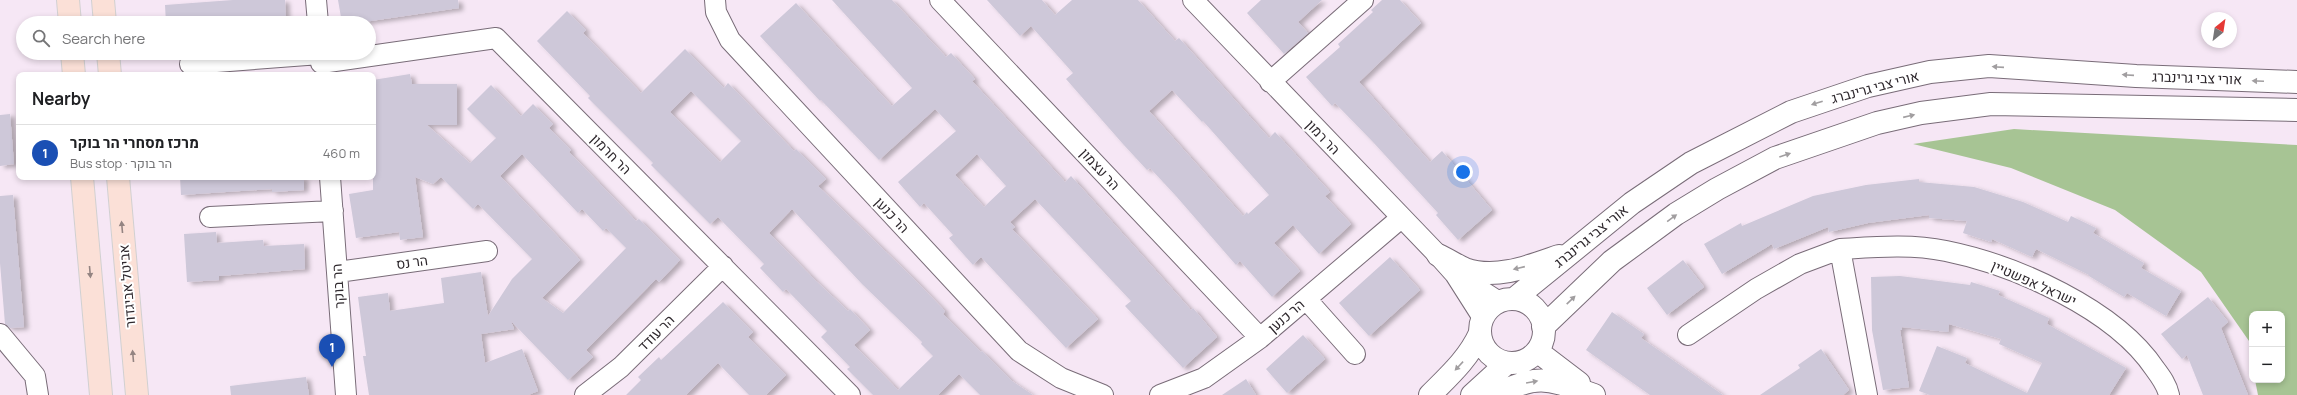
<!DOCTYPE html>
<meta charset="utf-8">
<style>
:root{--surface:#fff;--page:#f2f2f2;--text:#202124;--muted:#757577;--line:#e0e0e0;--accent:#2563eb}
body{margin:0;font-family:Manrope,Heebo,sans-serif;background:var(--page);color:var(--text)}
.controls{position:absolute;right:12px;bottom:12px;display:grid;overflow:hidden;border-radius:8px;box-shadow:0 2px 6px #0003}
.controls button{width:36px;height:36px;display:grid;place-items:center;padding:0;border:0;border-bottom:1px solid var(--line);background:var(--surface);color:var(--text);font:20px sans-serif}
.compass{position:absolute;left:2201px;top:12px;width:36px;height:36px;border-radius:50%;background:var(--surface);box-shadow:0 2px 6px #0003;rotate:30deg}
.you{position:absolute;left:1463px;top:172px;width:14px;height:14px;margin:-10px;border:3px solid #fff;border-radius:50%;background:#1a73e8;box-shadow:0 0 0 6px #1a73e833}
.badge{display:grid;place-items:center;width:26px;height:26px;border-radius:50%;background:var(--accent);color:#fff;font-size:13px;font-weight:700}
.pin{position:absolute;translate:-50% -33px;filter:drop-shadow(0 1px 2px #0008)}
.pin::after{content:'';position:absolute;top:21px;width:14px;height:12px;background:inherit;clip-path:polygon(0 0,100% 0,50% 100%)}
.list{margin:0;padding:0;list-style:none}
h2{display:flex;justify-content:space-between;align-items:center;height:52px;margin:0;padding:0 16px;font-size:17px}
h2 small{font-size:13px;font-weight:400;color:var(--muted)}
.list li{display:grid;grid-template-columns:26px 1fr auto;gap:12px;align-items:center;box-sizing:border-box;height:56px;padding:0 16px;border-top:1px solid var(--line)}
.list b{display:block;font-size:15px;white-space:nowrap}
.list p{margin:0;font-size:13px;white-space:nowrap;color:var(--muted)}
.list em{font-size:13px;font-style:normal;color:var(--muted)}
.icon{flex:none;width:22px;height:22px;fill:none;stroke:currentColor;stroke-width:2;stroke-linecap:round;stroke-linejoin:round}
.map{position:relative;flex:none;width:2297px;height:395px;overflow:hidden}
.search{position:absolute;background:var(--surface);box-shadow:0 2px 6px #0003;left:16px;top:16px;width:360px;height:44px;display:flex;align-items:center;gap:10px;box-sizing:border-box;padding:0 14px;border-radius:22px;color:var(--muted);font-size:15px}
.panel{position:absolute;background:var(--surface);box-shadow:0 2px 6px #0003;left:16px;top:72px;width:360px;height:108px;border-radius:8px}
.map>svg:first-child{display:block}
.green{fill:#a7c494}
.building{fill:#cec8d9;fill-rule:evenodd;filter:url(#shadow)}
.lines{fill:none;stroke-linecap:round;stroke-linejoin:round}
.street-casing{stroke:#796c78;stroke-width:22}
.secondary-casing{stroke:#796c78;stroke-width:24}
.primary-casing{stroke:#d1d0d1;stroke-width:24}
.street{stroke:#fff;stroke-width:20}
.secondary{stroke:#fff;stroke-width:22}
.primary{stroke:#fbe0d7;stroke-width:22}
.oneway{fill:#a19ea0}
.oneway2{fill:#948482}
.labels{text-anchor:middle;stroke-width:4;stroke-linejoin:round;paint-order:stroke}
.street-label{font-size:14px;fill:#2e282d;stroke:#fff}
</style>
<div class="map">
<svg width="2297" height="395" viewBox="0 0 2297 395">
<defs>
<filter id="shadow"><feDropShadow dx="4.5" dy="2.5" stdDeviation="2" flood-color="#0004"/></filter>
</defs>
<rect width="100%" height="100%" fill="#f6e7f5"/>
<path class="green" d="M2014,129L2297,145V395H2258L2255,380H2282V314H2252V358L2249,341L2201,272L2115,210L2011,168L1913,144Z"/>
<path class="building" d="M233,0H285L286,23H166L165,5Z
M338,0H458L459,8L357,23H342Z
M832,0H892L946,57L951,53L975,79L972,81L1065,182L1071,176L1191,310L1193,308L1217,337L1183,368L1125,306L1131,301L1035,199L1010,222L1015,227L1012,229L1098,319L1066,348L981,257L973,265L949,238L953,235L924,203L920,207L898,182L956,131L938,112L935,109L879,160L821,100L820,101L760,36L796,3L892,106L912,88ZM977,154L1006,186L984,207L955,175Z
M987,0H1042L1055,15L1072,0H1138L1175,41L1179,38L1269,138L1275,132L1330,192L1325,196L1351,224L1319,254L1293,225L1274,243L1300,271L1272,297L1240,261L1236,265L1176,196L1150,168L1147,170L1123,144L1066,79L1073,73L1031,26L1020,36ZM1172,90L1202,122L1203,121L1269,195L1248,214L1247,212L1243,216L1149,111Z
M1261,0H1322L1298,22L1308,33L1284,54L1247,13Z
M1382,0H1400L1421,23L1359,82L1430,162L1442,151L1492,210L1458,240L1436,215L1438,213L1373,142L1335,103L1332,106L1306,77L1340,47L1338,44L1373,12L1371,10Z
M567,11L586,30L583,33L641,93L685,49L724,88L728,83L794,151L796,149L826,179L818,186L914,279L945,311L943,314L981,352L982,351L1012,381L1033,395H980L959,374L938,395H873L847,369L850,367L821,337L827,331L786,289L783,292L760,268L764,264L718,217L710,224L651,165L653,163L588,98L590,96L537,41ZM691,91L741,141L720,162L670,112ZM792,209L862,284L922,342L921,344L933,356L898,390L854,345L870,330L850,309L848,311L815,280L769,233Z
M410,74L412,84H457V125H427L470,163L496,138L467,109L491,85L521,116L533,104L553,124L549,128L571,150L569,152L636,221L639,219L680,260L659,282L656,279L586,350L593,357L568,380L511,321L514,329L481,334L485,363L522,349L538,391L528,395H369L363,356H366L358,297L388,293L390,311L444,303L441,278L481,272L488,316L512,279L532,259L478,204L473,209L441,177L433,184L415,177L423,237L400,240L399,232L356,238L349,194L373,190V80ZM522,154L578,213L582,209L603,231L606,228L626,248L563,313L542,298L580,260L500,176Z
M10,114L14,164L0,166V115Z
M180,177H304V190L272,192V189L181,195Z
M1919,179V182L1974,187L2023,202L2068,222L2071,216L2096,228L2093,233L2144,263L2141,268L2181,291L2166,316L2127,293L2124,297L2089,276V275L2036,249L2032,257L1992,239L1991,242L1963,233L1967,221L1929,218V215L1868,223L1829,232L1828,227L1774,249L1772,244L1722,274L1704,244L1741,223L1742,226L1813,196L1866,185Z
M13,195L24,327L10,328L5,324L0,263V196Z
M216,232L217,243L263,240L264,246L304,244L305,269L219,276V280L187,282L184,234Z
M1390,257L1420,290L1369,336L1339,303Z
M1683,260L1704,287L1667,315L1647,288Z
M1900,276L1970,285L1971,282L2000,291L1998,295L2049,318L2047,324L2126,368L2109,395H1930L1919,391L1937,346L1967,358L1965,363L2027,393L2042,363L1999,344L2001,339L1949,324L1948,332L1902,327V330H1900L1909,387L1883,390L1872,330L1871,277Z
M2208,297L2228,322L2221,328L2248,395H2203L2187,355L2182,359L2161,334Z
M723,302L753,332L748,337L786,375L766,395H749L718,363L686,395H626L641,380L638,377L659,357L661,360Z
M1612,312L1644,334L1641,338L1723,395H1650L1586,350Z
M1303,335L1325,359L1287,393L1266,369Z
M1821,349L1849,390L1843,395H1760L1800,368L1798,365Z
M306,377L309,395H231L230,386Z
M1246,379L1256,395H1222Z"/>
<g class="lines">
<defs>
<path id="street" d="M316,0L318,23
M715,0L716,12L730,40L1019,351L1061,378L1103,395
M940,0L1260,338
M1193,0L1438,255L1455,274L1483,318
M321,63L496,38L850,395
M190,64L320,54
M1270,82L1363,0
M330,177L346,395
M210,217L333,211
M338,272L487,251
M1460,277L1499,302
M1306,299L1355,354
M0,334L35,376L38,395
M1688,335L1756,289L1800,264L1840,249
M585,395L621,367L723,266
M1160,395L1204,378L1260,338L1401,218
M1867,395L1840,249C1876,247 1911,244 1946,251C2015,265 2115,309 2155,369C2161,377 2167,385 2169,395"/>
<path id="secondary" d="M1438,255C1447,259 1456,265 1465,269C1496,280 1530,266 1559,256
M1514,299L1632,203L1691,163L1791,112L1868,86L1930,72L1989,66L2136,76L2297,82
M1480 331a32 32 0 1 1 64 0a32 32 0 1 1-64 0Z
M1543,327L1612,261L1676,214L1717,189L1775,158L1877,123L1921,113L1991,104L2297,110
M1537,351L1579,383
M1430,395C1449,376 1469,358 1480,333
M1472,395L1507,363
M1496,395C1539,372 1551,380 1594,395"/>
<path id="primary" d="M68,0L70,23
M103,0L105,23
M72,53L74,75
M108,53L110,75
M82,177L101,395
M118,177L137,395"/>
</defs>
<use href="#street" class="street-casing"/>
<use href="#secondary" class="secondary-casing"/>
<use href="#primary" class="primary-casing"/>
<use href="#street" class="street"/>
<use href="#secondary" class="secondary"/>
<use href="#primary" class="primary"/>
</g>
<defs><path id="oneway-solid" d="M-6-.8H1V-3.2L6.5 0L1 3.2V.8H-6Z"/></defs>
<g class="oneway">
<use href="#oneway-solid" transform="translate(1998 67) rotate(-176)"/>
<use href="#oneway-solid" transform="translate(2128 75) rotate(-176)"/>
<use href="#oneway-solid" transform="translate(2258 81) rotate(-178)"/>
<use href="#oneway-solid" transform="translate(1817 103) rotate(162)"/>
<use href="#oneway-solid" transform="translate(1909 116) rotate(-13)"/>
<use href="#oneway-solid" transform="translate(1785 155) rotate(-19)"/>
<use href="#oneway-solid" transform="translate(1672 218) rotate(-36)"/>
<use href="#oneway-solid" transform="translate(1519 268) rotate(167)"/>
<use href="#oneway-solid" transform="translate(1571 300) rotate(-44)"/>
<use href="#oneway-solid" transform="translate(1459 366) rotate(133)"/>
<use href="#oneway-solid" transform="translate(1532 382) rotate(-10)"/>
</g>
<g class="oneway2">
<use href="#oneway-solid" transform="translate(122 227) rotate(-95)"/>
<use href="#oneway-solid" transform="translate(90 272) rotate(85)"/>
<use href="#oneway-solid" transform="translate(133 356) rotate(-95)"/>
</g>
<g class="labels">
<g class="street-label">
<text transform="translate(2197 78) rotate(2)" y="5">אורי צבי גרינברג</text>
<text transform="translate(1875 87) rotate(-15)" y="5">אורי צבי גרינברג</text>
<text transform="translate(1323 137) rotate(46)" y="5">הר רמון</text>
<text transform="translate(611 154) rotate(45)" y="5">הר חרמון</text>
<text transform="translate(1100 169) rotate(47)" y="5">הר עצמון</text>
<text transform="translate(892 215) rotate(47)" y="5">הר כנען</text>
<text transform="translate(1591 236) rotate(-39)" y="5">אורי צבי גרינברג</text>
<text transform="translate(412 262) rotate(-8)" y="5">הר נס</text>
<text transform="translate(2034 283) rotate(24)" y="5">ישראל אפשטיין</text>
<text transform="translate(127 286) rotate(-95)" y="5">אביטל אביגדור</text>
<text transform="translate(338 286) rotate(-94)" y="5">הר בוקר</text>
<text transform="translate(1286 316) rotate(-41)" y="5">הר כנען</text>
<text transform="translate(656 333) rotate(-45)" y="5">הר עודד</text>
</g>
</g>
</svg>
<div class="controls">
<button>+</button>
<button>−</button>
</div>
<svg class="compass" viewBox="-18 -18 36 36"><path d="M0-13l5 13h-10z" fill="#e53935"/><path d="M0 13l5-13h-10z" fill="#757577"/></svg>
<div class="you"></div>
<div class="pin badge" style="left:332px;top:367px;background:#1a4fb4">1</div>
<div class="search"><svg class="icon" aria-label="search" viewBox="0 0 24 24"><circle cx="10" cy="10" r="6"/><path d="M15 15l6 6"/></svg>Search here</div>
<section class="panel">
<h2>Nearby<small></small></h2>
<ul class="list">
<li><span class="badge" style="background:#1a4fb4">1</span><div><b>מרכז מסחרי הר בוקר</b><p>Bus stop · הר בוקר</p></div><em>460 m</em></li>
</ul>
</section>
</div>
